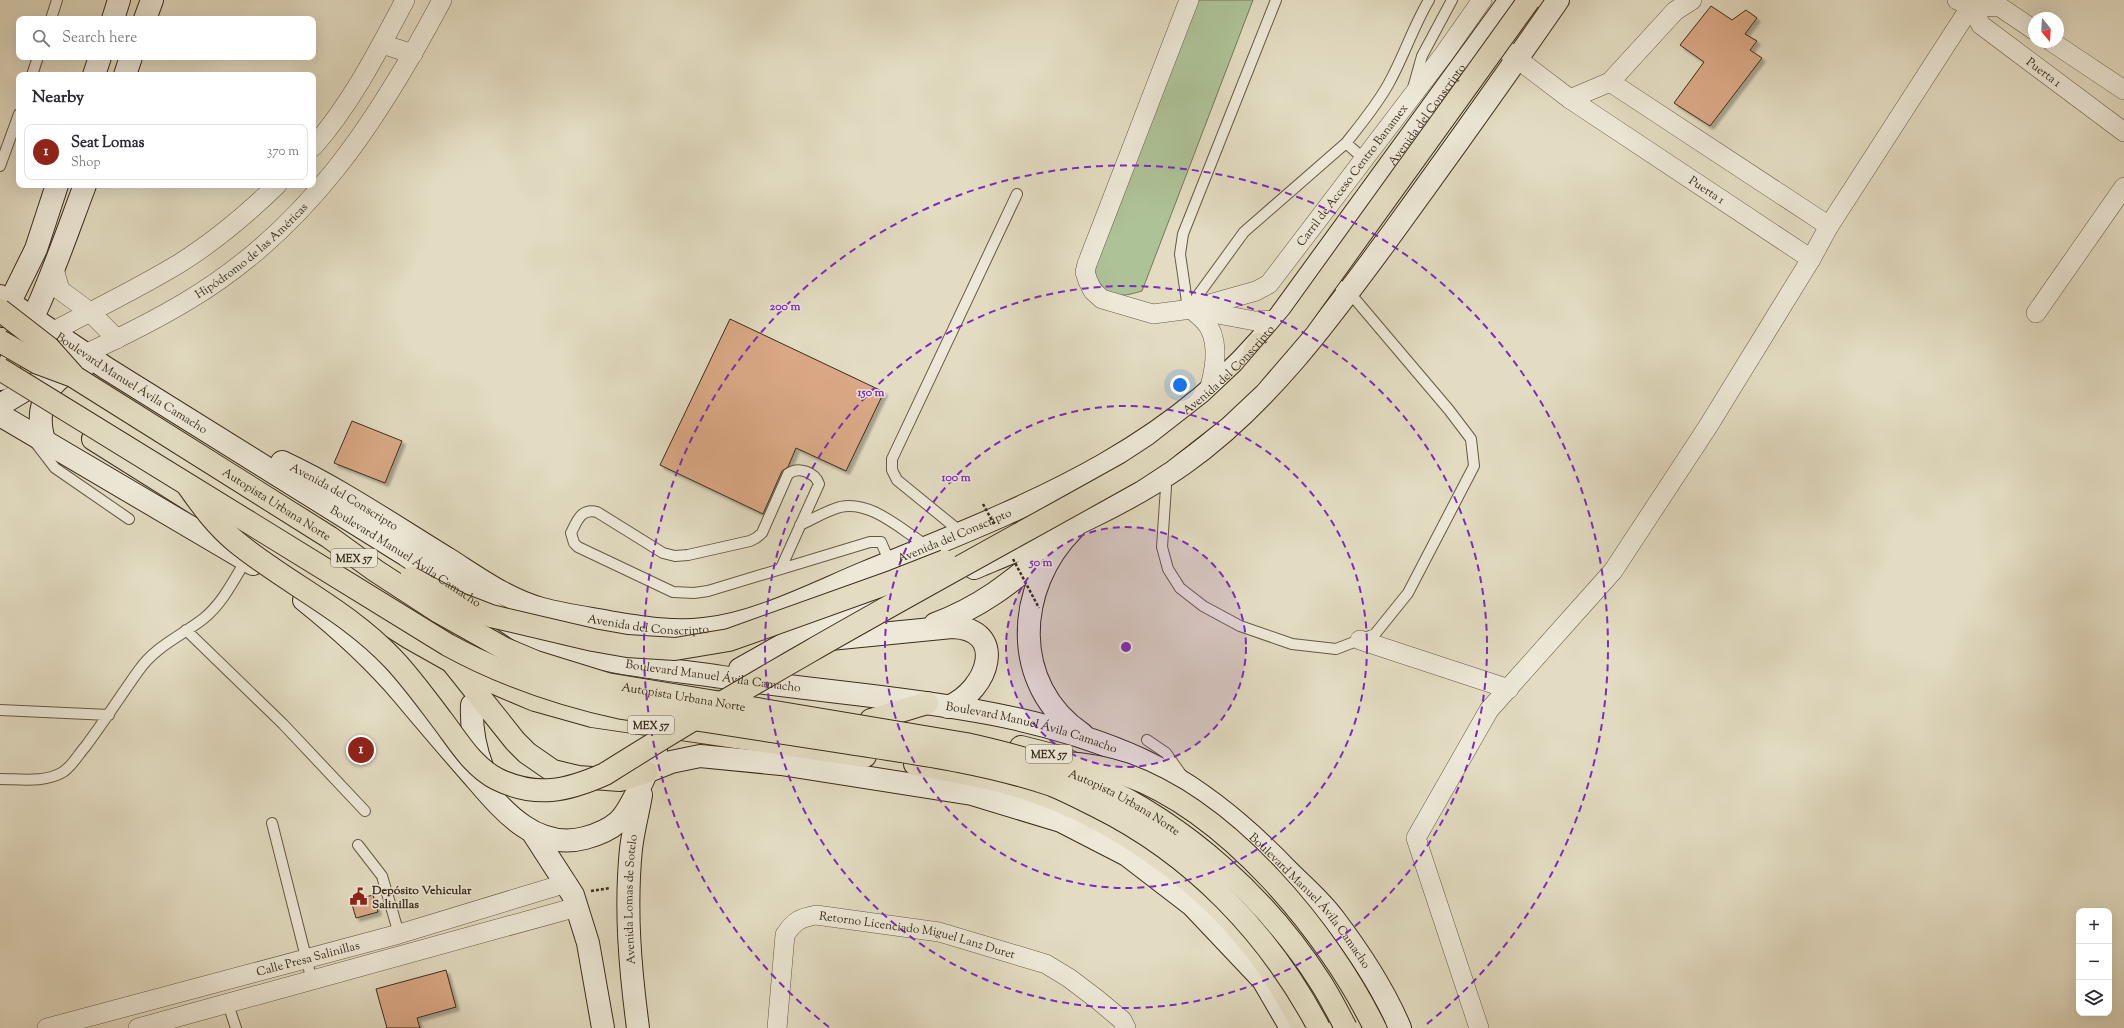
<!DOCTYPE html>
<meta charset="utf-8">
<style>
:root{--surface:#fff;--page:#f2f2f3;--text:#2b2b33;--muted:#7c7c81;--line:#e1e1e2;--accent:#8f2418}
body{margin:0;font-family:"Sorts Mill Goudy",serif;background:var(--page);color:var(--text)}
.controls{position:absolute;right:12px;bottom:12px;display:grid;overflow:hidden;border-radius:8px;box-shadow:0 4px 16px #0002}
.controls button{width:36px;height:36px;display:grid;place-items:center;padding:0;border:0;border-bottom:1px solid var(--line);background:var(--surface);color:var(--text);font:20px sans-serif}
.compass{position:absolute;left:2028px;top:12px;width:36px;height:36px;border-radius:50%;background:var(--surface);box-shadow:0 4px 16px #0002;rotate:162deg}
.you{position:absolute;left:1180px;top:385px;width:14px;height:14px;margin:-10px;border:3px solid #fff;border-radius:50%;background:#1a73e8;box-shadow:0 0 0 6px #1a73e833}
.badge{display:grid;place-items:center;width:26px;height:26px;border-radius:50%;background:var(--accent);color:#fff;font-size:13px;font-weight:700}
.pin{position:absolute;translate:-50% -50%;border:2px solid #fff;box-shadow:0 1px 4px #0006}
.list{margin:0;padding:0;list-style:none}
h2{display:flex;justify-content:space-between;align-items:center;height:52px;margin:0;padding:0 16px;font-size:17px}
h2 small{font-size:13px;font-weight:400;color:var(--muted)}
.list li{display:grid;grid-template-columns:26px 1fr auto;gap:12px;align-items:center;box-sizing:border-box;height:56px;margin:0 8px 8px;padding:0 8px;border:1px solid var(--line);border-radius:8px}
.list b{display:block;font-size:15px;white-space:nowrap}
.list p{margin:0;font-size:13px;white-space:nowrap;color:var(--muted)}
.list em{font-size:13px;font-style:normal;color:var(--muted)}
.icon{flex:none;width:22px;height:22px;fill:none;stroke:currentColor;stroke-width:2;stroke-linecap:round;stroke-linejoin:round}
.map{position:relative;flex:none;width:2124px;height:1028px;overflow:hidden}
.search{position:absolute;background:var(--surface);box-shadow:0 4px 16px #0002;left:16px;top:16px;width:300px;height:44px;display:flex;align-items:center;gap:10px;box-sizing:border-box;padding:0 14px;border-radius:8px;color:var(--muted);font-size:15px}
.panel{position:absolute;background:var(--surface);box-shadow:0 4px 16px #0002;left:16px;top:72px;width:300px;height:116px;border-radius:8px}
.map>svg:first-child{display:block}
.green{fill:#aec298;stroke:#74785a}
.building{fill:#dba986;stroke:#3b2d1b;filter:url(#shadow)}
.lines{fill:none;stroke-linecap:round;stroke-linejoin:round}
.secondary-tunnel{stroke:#c1b9a1;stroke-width:22;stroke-dasharray:22 11;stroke-linecap:butt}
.service-casing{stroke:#655945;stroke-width:12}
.minor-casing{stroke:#655945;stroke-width:20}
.secondary-casing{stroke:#3b2d1b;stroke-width:24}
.trunk-casing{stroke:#3b2d1b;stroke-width:24}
.motorway-casing{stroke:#3b2d1b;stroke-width:24}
.path{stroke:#3b2d1b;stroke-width:2.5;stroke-dasharray:3 2;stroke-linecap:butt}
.service{stroke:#ede8d7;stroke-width:10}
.minor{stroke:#ede8d7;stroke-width:19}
.secondary{stroke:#ede8d7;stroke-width:22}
.trunk{stroke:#e3dcc2;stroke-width:22}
.motorway{stroke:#e3dcc2;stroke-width:22}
.motorway-bridge-casing{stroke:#3b2d1b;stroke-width:24;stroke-linecap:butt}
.path-bridge{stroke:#3b2d1b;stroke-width:2.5;stroke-dasharray:3 2;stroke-linecap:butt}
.motorway-bridge{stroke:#e3dcc2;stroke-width:22}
.ring{fill:none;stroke:#7b2cbf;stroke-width:2;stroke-dasharray:7 5}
.labels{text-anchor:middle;stroke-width:3;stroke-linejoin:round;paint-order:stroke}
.shield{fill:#ede8d7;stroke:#706553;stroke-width:1}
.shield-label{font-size:11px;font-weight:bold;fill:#3b2d1b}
.street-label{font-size:12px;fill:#3b2d1b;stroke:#ede8d7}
.poi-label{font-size:12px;font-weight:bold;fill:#3b2d1b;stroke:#ede8d7;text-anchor:start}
.centre{fill:#7b2cbf;stroke:#ede8d7;stroke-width:2}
.ring-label{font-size:12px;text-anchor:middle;font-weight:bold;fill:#7b2cbf;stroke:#ede8d7;stroke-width:3;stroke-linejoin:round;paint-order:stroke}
</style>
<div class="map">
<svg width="2124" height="1028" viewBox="0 0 2124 1028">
<defs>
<filter id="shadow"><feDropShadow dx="3.5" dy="3.5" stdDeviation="1" flood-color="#0004"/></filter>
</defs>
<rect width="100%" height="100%" fill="#e3dcc2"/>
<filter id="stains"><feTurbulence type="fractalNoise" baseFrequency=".005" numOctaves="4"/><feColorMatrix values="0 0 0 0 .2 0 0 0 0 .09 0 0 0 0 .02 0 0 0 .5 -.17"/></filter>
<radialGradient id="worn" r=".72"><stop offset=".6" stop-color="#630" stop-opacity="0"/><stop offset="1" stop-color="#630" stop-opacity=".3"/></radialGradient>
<path class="green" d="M1192,0H1253L1142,291C1109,301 1106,294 1090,267Z"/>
<path class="building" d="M1711,6L1732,20L1746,10L1757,18L1745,34L1757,41L1750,50L1762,58L1710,126L1674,103L1704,62L1680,45Z
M730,319L884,392L846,471L796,448L788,467L782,471L763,514L660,465Z
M352,421L402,441L385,483L334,463Z
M373,895L378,912L356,918L351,901Z
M446,970L456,1007L417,1018L420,1028H387L376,989Z"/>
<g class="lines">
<path class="secondary-tunnel" d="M688,710L706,693L739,669"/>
<defs>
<path id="service" d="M1276,0L1183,234L1180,254L1188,309L1244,232L1346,143C1361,124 1377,105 1389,83C1404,56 1413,27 1429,0
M51,19L57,0
M32,75L38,57
M1413,88L1422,56L1452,0
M1346,143L1364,159
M0,166L19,114
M35,442L55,468L129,519
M1164,477L1166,487L1162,547L1168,569L1180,588L1203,606L1240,626L1292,644L1336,649L1375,634L1408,593L1474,466L1471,439L1449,410L1349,292L1326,277
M800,525C813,519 826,511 840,507C872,500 902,531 928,546
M962,533L897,480L892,470V459L1017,194
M781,568L819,484C815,472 798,466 788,474L762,533L756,538L750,541L688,555L675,556L663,553L597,512C581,508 577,521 571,533L574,543L578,547L673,592L694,593L708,591L870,542H881L890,563
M186,630L283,724L365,811
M0,710L109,715
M1147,740L1166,753L1183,777
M0,779C20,779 45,783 63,772C72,766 78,755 85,747C104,722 121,695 139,670C156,646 181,636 203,619C222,604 234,580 246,560
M272,823L312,981
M358,845L382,876L399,934
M228,1004L236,1028"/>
<g id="minor">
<path d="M1189,0L1087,264L1085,272L1088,281L1093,291L1102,299L1153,314L1191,309L1255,321L1277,320"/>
<path d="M1957,0L1971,6L2000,7L2034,30"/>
<path id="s1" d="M1971,6L1981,25L2124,132"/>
<path id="s2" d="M1486,35L1570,99L1811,259"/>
<path d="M2052,42L2124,90"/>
<path d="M382,44L413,54"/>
<path d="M1610,82L1675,11L1692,0"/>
<path d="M1570,99L1610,82L1829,226"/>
<path d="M313,147C351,104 378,51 405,0"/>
<path d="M54,269L60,290L90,312L117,339"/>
<path id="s3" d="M1199,307L1256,291L1269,284L1444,54L1482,0"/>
<path d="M1191,309C1197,314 1205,320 1209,327C1220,347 1214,373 1208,394"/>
<path d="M2036,313L2124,187"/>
<path d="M52,332C95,309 139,288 180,263C215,241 248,213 277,185"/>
<path id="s4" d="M85,354C119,338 154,321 187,301C308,229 378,121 442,0"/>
<path d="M1360,640L1509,689"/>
<path id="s5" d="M47,1028L399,934L567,883"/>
<path d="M138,1028L577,907"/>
<path id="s6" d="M777,1028L785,935C794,921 800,918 816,915L939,932L1046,964L1069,978L1098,1000L1122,1020L1126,1028"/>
<path d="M1479,1028L1416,838L1489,710L1613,571L1707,428L1811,259L1829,226L1971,6"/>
</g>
<g id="secondary">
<path d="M113,19L119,0"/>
<path d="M145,19L152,0"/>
<path d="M94,75L100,57"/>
<path d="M125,75L131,57"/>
<path id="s7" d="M0,296L106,368L406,555L519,630C581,663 654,667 722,677C863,699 1011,700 1142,760C1197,786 1246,827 1288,871C1303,886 1321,901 1334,919C1359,952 1384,990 1400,1028"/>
<path d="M3,316L36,249L57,185"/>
<path d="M0,379C38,319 60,251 85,185"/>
<path d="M0,405L45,378"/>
<path d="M0,415L253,564"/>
<path d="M44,440C34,408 48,375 83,368"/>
<path id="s8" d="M282,462C340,489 394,526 448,559C478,578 508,600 542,609C564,615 587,618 609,622C640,627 673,633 704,629C756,624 816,593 864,573C1017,510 1171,455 1277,320L1510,0"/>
<path d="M1073,529C1015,587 1010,685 1082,734"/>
<path d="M974,568C1046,538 1119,509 1183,464C1269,403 1332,315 1393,232C1449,155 1504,78 1558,0"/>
<path d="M304,600C339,628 374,660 403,694C424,719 446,745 468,770C498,804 532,852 585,838C596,835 609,830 618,822C632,810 648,768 656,750"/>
<path d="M935,624C983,606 1011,582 1050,550"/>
<path d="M830,639L952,627C1008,629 989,690 948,707"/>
<path d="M740,669L788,642L873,608"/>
<path d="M472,705C471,729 475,751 485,774"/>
<path d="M646,772L671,762L700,756L781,764L972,794L1061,821L1127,855L1192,905L1263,980L1291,1028"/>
<path d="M533,833L573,895L588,943L603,1028"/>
<path id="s9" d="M638,1028C630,968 625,909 631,849C633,831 638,813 641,795"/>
</g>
<path id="trunk" d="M93,439L410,638L472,673L504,687L535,700L592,716L865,756
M1021,747L1060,757L1083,768
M915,764C945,770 977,775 1007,783C1105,810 1206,879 1265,963C1279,983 1292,1006 1304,1028
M1148,800C1163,810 1180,818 1195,829C1257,871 1328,960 1361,1028"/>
<path id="motorway" d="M1238,381L1248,367L1258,344
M452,662L515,741L527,753L553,771L578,777L620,780L646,772
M871,720L927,703"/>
</defs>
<use href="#service" class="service-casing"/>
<use href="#minor" class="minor-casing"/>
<use href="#secondary" class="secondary-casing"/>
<use href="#trunk" class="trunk-casing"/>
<use href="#motorway" class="motorway-casing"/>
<path class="path" d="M591,891L610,888"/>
<use href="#service" class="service"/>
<use href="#minor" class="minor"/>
<use href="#secondary" class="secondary"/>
<use href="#trunk" class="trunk"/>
<use href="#motorway" class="motorway"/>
<defs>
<g id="motorway-bridge">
<path d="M0,310L49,348L73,375"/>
<path id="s10" d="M0,341L38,363L73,376L329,537L376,571L439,612L505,649L536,662L607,684L966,744C1006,753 1057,766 1094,783C1187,826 1266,897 1321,983C1330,997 1338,1013 1346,1028"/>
<path d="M0,369L448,645C503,675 561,695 622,708C695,719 769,731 842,742C913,753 984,762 1052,785C1067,791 1082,799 1096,806C1193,854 1269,933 1319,1028"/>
<path d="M188,486C202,506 216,525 235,541C286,583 347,610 393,659C411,678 426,699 442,720C458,741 473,767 497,779C536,798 567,791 605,774C776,666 954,571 1131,472L1160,453L1215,410L1249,378L1298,321L1529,0"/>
<path d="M411,578L460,604L491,616L593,640L627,646L675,649L729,640L894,581L945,561"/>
<path d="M1065,763C1085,764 1106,768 1124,774C1228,811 1328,932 1375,1028"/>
</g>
</defs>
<use href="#motorway-bridge" class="motorway-bridge-casing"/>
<path class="path-bridge" d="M983,504L995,526
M1013,559L1039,608"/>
<use href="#motorway-bridge" class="motorway-bridge"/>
</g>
<circle cx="1126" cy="647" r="120" fill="#7b2cbf" fill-opacity=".12"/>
<g class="ring">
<circle cx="1126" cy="647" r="120"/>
<circle cx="1126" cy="647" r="241"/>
<circle cx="1126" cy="647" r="361"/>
<path d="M829 1027A482 482 0 1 1 1423 1027"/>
</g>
<defs>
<symbol id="civic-bare" viewBox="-9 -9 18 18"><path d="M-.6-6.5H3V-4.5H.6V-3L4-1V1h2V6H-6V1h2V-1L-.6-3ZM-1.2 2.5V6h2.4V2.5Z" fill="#8f2418" stroke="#ede8d7" stroke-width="2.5" paint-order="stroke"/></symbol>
</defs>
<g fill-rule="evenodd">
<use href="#civic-bare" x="346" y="884" width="25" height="25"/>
</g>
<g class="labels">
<g class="shield">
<rect x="331" y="549" width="46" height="18" rx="3"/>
<rect x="628" y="716" width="46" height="18" rx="3"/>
<rect x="1026" y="745" width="46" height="18" rx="3"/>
</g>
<g class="shield-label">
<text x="354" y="562">MEX 57</text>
<text x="651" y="729">MEX 57</text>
<text x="1049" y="758">MEX 57</text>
</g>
<g class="street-label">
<text dy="4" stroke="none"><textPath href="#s1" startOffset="100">Puerta 1</textPath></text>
<text dy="4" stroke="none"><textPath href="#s8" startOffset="1378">Avenida del Conscripto</textPath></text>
<text dy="4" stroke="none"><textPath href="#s3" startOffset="211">Carril de Acceso Centro Banamex</textPath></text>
<text dy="4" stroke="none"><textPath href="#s2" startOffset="270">Puerta 1</textPath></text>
<text dy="4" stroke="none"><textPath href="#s4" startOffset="197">Hipódromo de las Américas</textPath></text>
<text dy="4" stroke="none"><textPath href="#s8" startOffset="1054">Avenida del Conscripto</textPath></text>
<text dy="4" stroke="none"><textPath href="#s7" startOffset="158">Boulevard Manuel Ávila Camacho</textPath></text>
<text dy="4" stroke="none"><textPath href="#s8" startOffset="71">Avenida del Conscripto</textPath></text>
<text dy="4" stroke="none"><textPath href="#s10" startOffset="322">Autopista Urbana Norte</textPath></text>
<text dy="4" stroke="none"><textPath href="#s8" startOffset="731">Avenida del Conscripto</textPath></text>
<text dy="4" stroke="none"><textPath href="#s7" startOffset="482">Boulevard Manuel Ávila Camacho</textPath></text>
<text dy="4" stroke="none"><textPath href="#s8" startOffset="407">Avenida del Conscripto</textPath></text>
<text dy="4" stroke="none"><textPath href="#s7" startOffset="818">Boulevard Manuel Ávila Camacho</textPath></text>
<text dy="4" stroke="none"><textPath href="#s10" startOffset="778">Autopista Urbana Norte</textPath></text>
<text dy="4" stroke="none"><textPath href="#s7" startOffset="1141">Boulevard Manuel Ávila Camacho</textPath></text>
<text dy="4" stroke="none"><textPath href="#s10" startOffset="1234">Autopista Urbana Norte</textPath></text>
<text dy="4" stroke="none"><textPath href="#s9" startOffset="129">Avenida Lomas de Sotelo</textPath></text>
<text dy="4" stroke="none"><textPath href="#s7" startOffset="1478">Boulevard Manuel Ávila Camacho</textPath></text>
<text dy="4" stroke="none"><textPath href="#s6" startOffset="235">Retorno Licenciado Miguel Lanz Duret</textPath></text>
<text dy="4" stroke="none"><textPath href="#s5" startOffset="270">Calle Presa Salinillas</textPath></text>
</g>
<g class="poi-label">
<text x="372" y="894">Depósito Vehicular<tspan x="372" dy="14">Salinillas</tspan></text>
</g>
</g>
<circle cx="1126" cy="647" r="6" class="centre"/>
<g class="ring-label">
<text x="785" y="310">200 m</text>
<text x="871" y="396">150 m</text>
<text x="956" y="481">100 m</text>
<text x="1041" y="566">50 m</text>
</g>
<rect width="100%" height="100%" filter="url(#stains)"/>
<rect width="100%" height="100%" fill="url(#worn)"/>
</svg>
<div class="controls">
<button>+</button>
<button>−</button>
<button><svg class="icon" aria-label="layers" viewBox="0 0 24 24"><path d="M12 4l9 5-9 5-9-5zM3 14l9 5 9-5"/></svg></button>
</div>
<svg class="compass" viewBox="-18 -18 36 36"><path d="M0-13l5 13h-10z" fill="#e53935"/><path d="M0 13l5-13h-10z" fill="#7c7c81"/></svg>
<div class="you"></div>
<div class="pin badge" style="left:361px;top:750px">1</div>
<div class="search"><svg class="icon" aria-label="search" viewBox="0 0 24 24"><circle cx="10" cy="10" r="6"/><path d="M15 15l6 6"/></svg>Search here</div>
<section class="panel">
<h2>Nearby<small></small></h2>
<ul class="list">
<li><span class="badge">1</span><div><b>Seat Lomas</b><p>Shop</p></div><em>370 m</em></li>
</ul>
</section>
</div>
